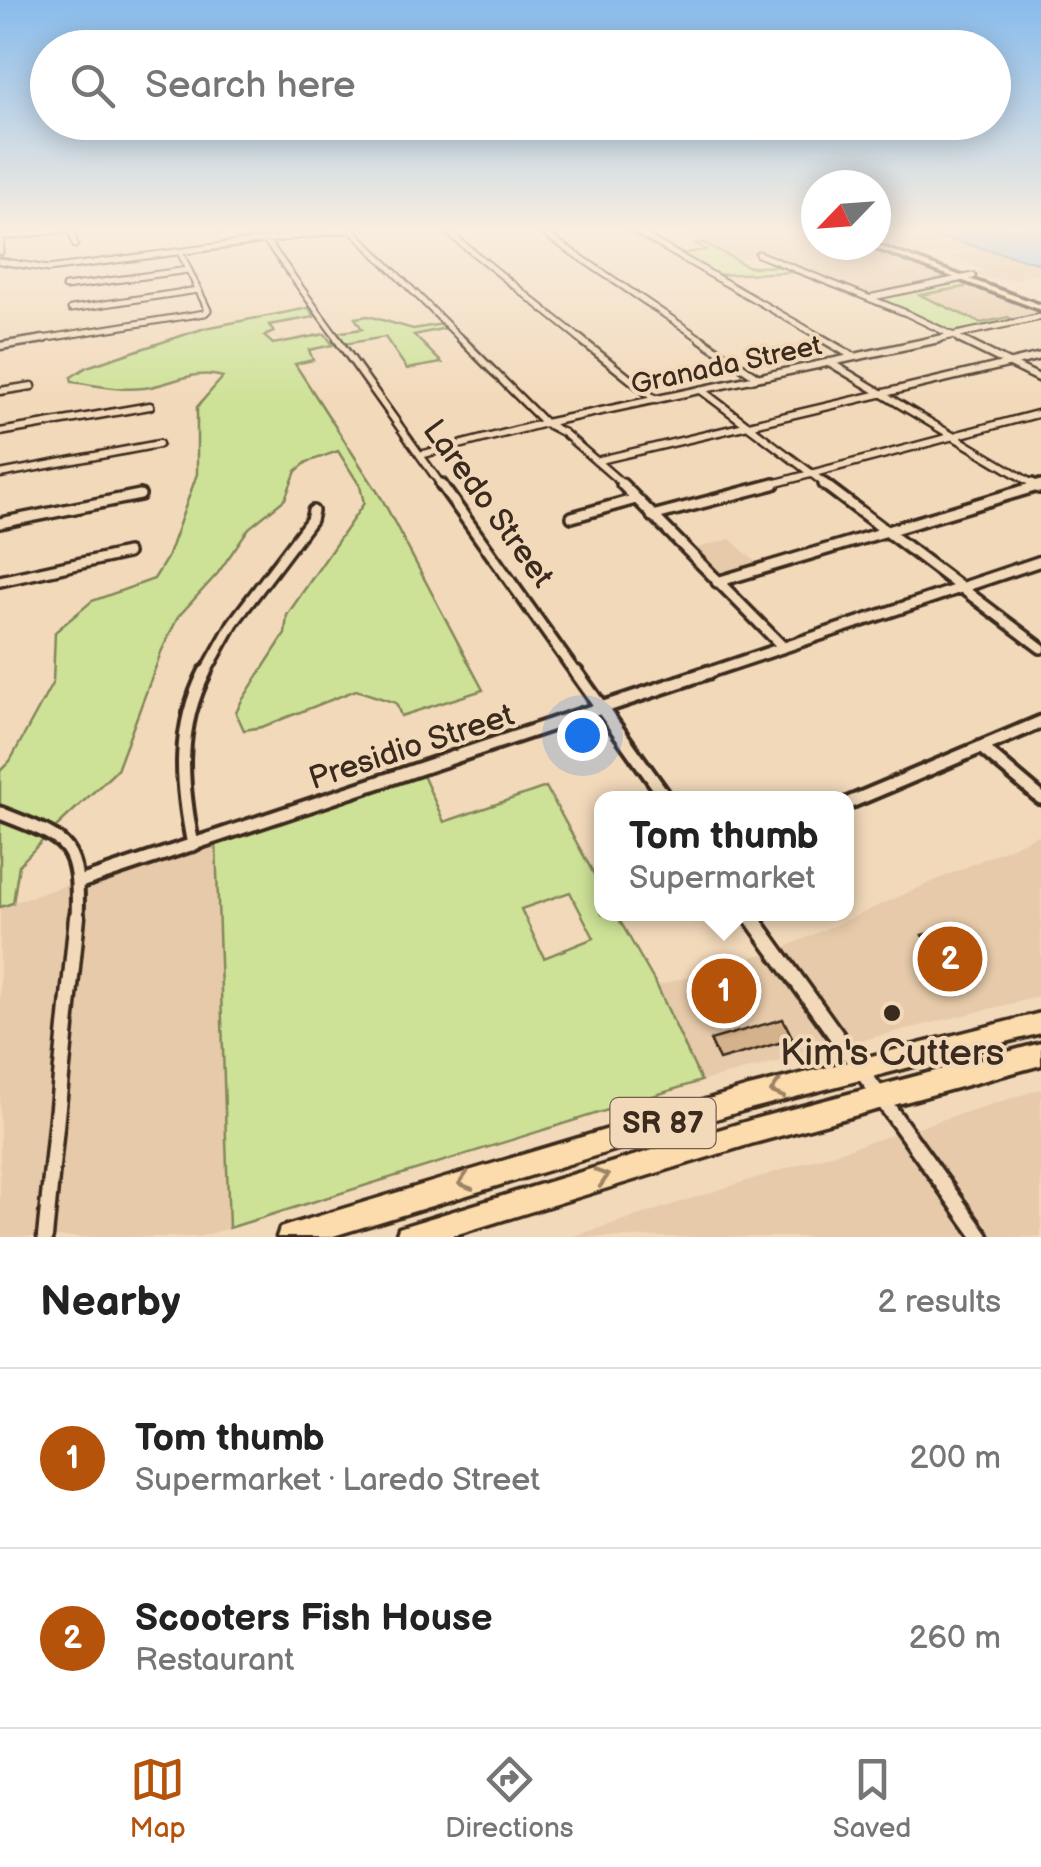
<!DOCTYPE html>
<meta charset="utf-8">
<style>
:root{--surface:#fff;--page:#f6f6f6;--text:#222;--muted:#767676;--line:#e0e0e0;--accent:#b45309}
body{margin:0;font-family:"Balsamiq Sans",sans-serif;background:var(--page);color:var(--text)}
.compass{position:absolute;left:801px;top:170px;width:90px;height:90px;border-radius:50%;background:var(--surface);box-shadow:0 5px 25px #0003;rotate:245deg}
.you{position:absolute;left:582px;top:735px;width:35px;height:35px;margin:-25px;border:8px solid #fff;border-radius:50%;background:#1a73e8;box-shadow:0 0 0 15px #1a73e833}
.badge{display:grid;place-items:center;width:65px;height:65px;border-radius:50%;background:var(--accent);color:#fff;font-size:32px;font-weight:700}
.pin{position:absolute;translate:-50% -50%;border:5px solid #fff;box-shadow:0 2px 10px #0006}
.popup{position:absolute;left:594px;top:791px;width:260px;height:130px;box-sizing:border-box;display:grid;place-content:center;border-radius:20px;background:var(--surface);filter:drop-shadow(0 2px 8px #0005);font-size:32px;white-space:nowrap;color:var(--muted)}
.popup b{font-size:38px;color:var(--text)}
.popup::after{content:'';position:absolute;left:50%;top:100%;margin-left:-20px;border:20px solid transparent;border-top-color:var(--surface)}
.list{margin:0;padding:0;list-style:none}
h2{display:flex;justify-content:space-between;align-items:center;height:130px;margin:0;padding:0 40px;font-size:42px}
h2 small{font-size:32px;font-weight:400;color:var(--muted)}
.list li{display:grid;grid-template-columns:65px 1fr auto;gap:30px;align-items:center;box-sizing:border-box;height:180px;padding:0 40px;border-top:2px solid var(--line)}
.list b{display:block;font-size:38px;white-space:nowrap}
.list p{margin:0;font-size:32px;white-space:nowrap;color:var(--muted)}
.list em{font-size:32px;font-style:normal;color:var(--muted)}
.icon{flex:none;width:55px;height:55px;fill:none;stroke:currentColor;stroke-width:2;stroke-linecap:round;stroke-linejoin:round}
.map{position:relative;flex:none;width:1041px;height:1237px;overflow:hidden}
.search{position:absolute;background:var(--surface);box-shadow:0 5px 25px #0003;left:30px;right:30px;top:30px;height:110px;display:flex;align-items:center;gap:25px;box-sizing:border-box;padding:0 35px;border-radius:55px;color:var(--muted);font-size:38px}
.sheet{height:490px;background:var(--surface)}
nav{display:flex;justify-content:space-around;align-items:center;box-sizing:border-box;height:140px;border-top:2px solid var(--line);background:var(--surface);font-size:28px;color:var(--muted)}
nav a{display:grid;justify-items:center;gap:5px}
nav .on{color:var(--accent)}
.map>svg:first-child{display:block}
.built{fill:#e6caa9}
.green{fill:#cde297;stroke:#84865a;stroke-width:2.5;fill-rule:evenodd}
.water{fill:#95c5f1;stroke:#71879d;stroke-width:2.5}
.building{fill:#d4b28b;stroke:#3b2a1e;stroke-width:2.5}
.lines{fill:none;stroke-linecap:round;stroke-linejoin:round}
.minor-far4-casing{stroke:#3b2a1e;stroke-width:9}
.minor-far3-casing{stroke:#3b2a1e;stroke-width:11}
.minor-far2-casing{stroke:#3b2a1e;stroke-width:16}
.minor-far1-casing{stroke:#3b2a1e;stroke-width:19}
.minor-casing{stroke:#3b2a1e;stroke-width:21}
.highway-casing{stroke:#3b2a1e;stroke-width:7}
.minor-far4{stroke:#f2d9ba;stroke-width:5}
.minor-far3{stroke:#f2d9ba;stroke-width:6}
.minor-far2{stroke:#f2d9ba;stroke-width:9}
.minor-far1{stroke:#f2d9ba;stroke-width:11}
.minor{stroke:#f2d9ba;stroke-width:14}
.highway{fill:#fcdcac;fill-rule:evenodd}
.oneway{stroke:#9c8365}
.poi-dot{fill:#3b2a1e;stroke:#f2d9ba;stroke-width:4}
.labels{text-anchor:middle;stroke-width:8;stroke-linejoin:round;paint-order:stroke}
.far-street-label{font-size:28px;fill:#3b2a1e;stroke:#f2d9ba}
.shield{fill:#f2d9ba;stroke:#725e4d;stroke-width:2.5}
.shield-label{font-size:30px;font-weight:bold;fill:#3b2a1e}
.street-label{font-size:32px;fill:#3b2a1e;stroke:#f2d9ba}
.near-poi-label{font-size:38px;fill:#3b2a1e;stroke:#f2d9ba}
</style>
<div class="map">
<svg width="1041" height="1237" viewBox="0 0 1041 1237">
<rect width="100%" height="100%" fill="#f2d9ba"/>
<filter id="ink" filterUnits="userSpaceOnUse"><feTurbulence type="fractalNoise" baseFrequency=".01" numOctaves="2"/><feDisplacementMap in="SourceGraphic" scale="20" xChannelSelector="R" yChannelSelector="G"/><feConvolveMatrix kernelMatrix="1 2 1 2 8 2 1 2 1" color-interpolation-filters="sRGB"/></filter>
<g filter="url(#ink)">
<path class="built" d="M663,229H810L816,231V245H863L870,247L862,251L874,249L959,279L870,296L758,253L737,261L693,236Z
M876,229H907L981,248L922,256L889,244L916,238L885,243L876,240Z
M985,249L1041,267V273L1014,280L984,278L974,274L985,271L950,256Z
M976,285L1041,311V315L981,323L918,294Z
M730,539L760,566L719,578L691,550Z
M1041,834V996L851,1043L783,948Z
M216,842L229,1228L199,1237H55L86,885Z
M73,883L36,1237H0V907Z
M770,952L837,1047L701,1081L657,986Z
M1041,1089V1237H993L912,1129Z
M898,1133L973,1237H571Z"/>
<path class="green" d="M704,243L749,267L785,266L800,272L714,275L679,254L705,250L696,244Z
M963,282L965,287L920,295L981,323L1008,317L1013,320L953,333L874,298Z
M309,308L314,317L269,325L274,332L264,336L273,344L325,334L333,345L309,350L313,360L295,364L382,499L483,690L401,716L396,703L356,690L262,727L244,730L236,713L241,702L285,634L287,615L364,503L360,486L338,451L307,462L296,471L285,499L249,528L218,573L178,617L162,650L117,770L55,828L0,807V771L10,761L53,682L55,632L92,601L154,579L167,558L197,474V407L223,377C196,368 170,385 144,388C118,391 96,385 72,382L71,377L87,367L205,328Z
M368,316L413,329L442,324L446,328L414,335L442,363L407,369L385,337L344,344L336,333L362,329L355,318Z
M422,773L444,822L546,787L601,887L602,914H616L657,986L701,1081L229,1228L216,842ZM570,892L594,938L544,958L521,909Z
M0,819L46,837L19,865L13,903L0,907Z"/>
<path class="water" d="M910,229H1041V264Z"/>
<path class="building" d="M941,930L978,983L959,988L922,935Z
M735,971L749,1001L712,1011L699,981Z
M783,1019L793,1039L719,1060L710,1040Z"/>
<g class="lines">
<defs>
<path id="minor-far4" d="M71,229L75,245
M220,229H224
M444,229L583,341
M538,229L704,341
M632,229L827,341
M2,237L69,229
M266,240L339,341
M0,252L2,229
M758,254L906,313L964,341
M0,261L48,269L351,229L463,341
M65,287L188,270
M873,297L973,276
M71,309L198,290
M29,341L205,313L208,310L180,252
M927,341L1041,317"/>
<path id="minor-far3" d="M337,339L442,486
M461,339L545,423L564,433L625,486
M580,339L656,400
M701,339L757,377
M823,339L854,357
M959,339L1041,379
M0,346L44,339
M829,362L1036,486
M701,390L828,486
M0,391L32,386
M0,432L150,406
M420,455L545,423L939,339
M596,461L1041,356
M0,474L159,444
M765,486L1041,413
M1037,486L1041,485"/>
<path id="minor-far2" d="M441,484L577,675
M622,484L782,646
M824,484L1041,648
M1032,484L1039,488
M652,516L774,484
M572,517L636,499
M0,523L140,495
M0,581L127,553
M717,582L1041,485
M204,675L233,623L311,520L313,511
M701,675L1041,561"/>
<path id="minor-far1" d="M576,672L666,798
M981,747L1041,798
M846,804L1041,722
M0,813C70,840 80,842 77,920
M193,845C181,784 176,729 205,672
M80,882L709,672
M749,914L753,920"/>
<path id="minor" d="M751,917L981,1237
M45,1237L77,917"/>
<path id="highway" d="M867,245H876L1041,305V310Z
M1041,1013V1033L745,1110L330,1237H277L280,1228L289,1225L745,1088Z
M1041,1043V1065L754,1143L448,1237H396L399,1228L408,1225L754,1119Z"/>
</defs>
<use href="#minor-far4" class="minor-far4-casing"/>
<use href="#minor-far3" class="minor-far3-casing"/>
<use href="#minor-far2" class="minor-far2-casing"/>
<use href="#minor-far1" class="minor-far1-casing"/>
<use href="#minor" class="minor-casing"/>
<use href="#highway" class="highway-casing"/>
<use href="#minor-far4" class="minor-far4"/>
<use href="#minor-far3" class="minor-far3"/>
<use href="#minor-far2" class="minor-far2"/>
<use href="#minor-far1" class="minor-far1"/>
<use href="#minor" class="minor"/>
<use href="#highway" class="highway"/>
</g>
<defs><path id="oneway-chevron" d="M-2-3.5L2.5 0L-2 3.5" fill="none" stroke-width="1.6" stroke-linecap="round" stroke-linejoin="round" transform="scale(2.5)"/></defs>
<g class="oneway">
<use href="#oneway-chevron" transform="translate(777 1090) rotate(165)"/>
<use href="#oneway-chevron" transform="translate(602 1177) rotate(-17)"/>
<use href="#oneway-chevron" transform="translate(465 1182) rotate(163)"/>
</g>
</g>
<linearGradient id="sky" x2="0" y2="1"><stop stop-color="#87bbec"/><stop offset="0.57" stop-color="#f9eee0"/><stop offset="1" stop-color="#f9eee0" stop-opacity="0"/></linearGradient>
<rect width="1041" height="402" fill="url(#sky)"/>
<circle class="poi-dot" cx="892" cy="1013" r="10"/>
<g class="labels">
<g class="far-street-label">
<text transform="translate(726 364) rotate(-12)" y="10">Granada Street</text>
</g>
<rect class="shield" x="610.5" y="1098" width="105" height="50" rx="8"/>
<g class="shield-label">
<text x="663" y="1133">SR 87</text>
</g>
<g class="street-label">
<text transform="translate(489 503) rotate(54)" y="11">Laredo Street</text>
<text transform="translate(411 746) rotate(-18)" y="11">Presidio Street</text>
</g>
<g class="near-poi-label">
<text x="892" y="1065">Kim's Cutters</text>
</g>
</g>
</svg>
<svg class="compass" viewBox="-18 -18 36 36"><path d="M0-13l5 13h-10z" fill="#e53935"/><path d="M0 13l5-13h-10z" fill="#767676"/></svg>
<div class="you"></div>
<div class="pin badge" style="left:724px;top:991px">1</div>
<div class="popup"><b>Tom thumb</b>Supermarket</div>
<div class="pin badge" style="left:950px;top:959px">2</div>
<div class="search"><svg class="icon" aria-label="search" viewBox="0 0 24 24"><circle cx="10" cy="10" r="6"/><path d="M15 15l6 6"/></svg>Search here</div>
</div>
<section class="sheet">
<h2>Nearby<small>2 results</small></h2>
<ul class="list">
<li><span class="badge">1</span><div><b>Tom thumb</b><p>Supermarket · Laredo Street</p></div><em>200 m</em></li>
<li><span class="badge">2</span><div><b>Scooters Fish House</b><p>Restaurant</p></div><em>260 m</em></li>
</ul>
</section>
<nav>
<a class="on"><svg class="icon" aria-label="map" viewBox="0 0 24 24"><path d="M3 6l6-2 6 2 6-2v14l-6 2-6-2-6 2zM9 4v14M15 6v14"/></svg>Map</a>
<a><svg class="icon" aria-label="directions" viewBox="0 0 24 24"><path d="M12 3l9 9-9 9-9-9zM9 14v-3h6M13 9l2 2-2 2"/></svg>Directions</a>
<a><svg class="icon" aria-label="saved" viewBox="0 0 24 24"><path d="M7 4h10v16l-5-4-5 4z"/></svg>Saved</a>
</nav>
